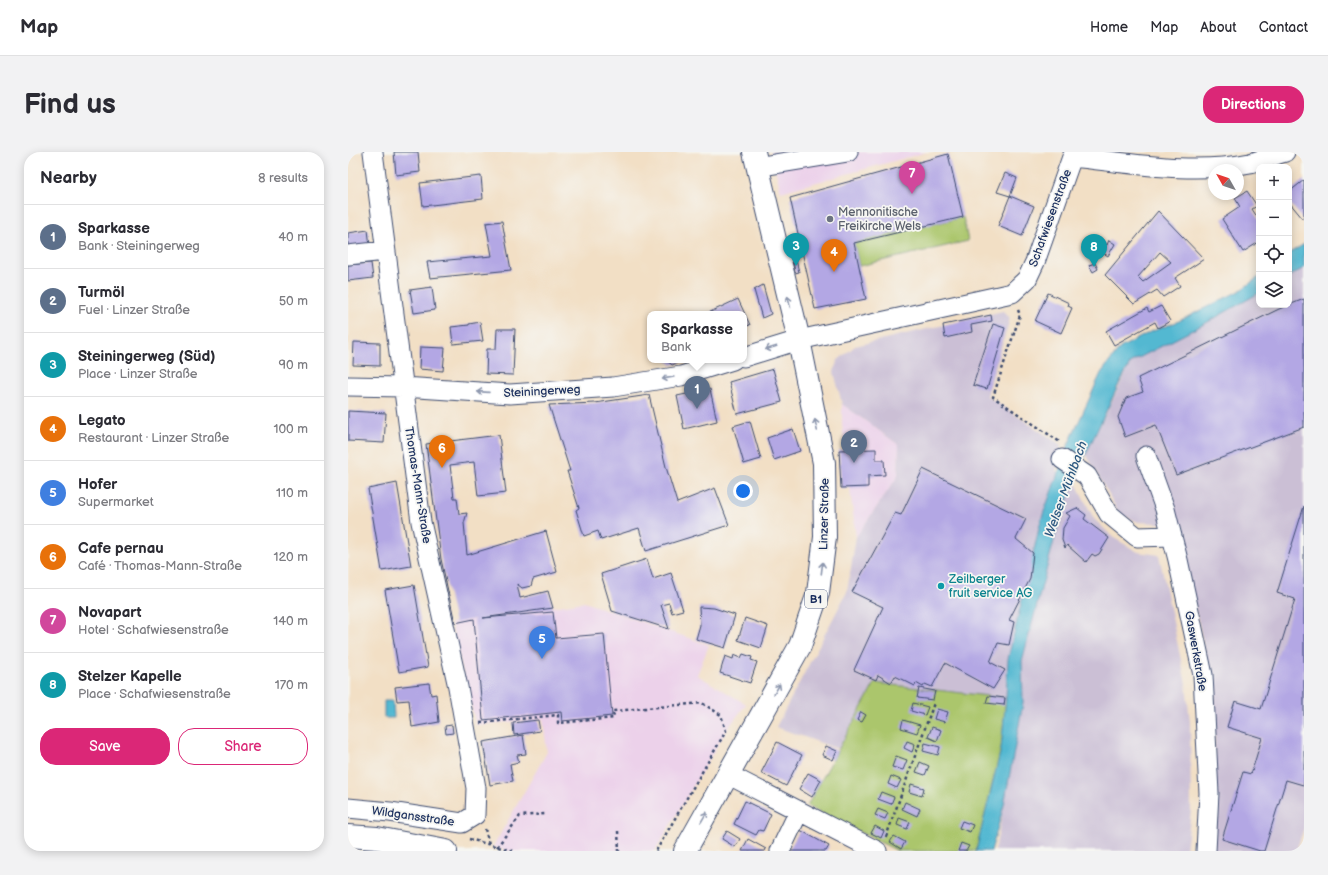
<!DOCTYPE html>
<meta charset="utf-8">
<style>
:root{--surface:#fff;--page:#f2f2f3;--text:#2b2b33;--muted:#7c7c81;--line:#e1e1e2;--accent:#db2777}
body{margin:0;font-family:"Balsamiq Sans",sans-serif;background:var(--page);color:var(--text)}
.controls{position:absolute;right:12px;top:12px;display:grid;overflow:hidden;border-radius:8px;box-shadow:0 2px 10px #0003}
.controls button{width:36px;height:36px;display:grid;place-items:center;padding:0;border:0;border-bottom:1px solid var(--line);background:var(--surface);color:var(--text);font:20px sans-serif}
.compass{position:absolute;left:860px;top:12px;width:36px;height:36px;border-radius:50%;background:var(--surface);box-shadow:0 2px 10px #0003;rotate:310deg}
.you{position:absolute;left:395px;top:339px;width:14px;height:14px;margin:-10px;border:3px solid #fff;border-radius:50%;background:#1a73e8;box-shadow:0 0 0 6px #1a73e833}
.badge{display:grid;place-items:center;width:26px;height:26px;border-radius:50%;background:var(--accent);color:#fff;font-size:13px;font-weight:700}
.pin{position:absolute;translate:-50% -33px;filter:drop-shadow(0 1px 2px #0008)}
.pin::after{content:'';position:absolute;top:21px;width:14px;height:12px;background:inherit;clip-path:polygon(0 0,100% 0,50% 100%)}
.popup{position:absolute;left:299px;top:159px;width:100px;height:52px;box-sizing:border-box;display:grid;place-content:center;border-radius:8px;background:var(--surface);filter:drop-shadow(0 1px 3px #0005);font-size:13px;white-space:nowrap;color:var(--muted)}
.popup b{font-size:15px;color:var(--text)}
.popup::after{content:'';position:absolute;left:50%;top:100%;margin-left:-8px;border:8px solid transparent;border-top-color:var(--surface)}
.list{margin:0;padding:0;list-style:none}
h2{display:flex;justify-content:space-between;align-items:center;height:52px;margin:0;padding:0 16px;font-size:17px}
h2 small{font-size:13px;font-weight:400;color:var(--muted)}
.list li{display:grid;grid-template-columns:26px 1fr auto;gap:12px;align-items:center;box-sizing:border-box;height:64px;padding:0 16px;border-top:1px solid var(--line)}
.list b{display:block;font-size:15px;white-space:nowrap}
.list p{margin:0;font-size:13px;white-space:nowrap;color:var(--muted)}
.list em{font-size:13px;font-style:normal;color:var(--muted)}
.actions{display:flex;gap:8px;padding:12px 16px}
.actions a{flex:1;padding:9px 0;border:1px solid var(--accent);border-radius:16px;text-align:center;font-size:14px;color:var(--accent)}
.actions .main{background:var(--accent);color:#fff}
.icon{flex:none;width:22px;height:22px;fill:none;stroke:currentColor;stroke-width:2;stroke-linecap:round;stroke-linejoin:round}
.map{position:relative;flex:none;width:956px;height:699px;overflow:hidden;border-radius:16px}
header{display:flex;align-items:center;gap:24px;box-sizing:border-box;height:56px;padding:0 20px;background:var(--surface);border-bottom:1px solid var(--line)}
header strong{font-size:19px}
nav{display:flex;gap:22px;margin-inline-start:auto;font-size:14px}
.intro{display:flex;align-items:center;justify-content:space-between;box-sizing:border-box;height:96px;padding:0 24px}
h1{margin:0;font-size:28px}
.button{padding:10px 18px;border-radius:16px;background:var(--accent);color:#fff;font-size:14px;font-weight:700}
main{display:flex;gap:24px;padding:0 24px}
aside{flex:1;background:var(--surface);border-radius:16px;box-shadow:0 2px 10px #0003}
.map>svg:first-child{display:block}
.built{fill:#ecd1ea}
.industrial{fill:#cbbfd5}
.green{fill:#abc66c;stroke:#637a65}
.water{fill:#52b8d1;stroke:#367498}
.building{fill:#b3a7e4;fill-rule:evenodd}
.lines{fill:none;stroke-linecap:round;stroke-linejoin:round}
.minor-casing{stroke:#3b496d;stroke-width:21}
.major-casing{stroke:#3b496d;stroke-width:24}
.path{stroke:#3b496d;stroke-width:2.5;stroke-dasharray:3 3;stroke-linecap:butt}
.minor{stroke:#fff;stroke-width:19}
.major{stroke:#fff;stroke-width:22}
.oneway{stroke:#8d97ae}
.worship-dot{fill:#6b7280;stroke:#f6f6f2;stroke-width:1.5}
.culture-dot{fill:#0f9aa8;stroke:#f6f6f2;stroke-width:1.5}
.labels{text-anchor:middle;stroke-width:3.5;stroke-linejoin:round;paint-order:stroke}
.shield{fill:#f6f6f2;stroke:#5d6b8a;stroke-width:1}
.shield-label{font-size:11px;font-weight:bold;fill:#1b2f5e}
.worship-label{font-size:12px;fill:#5b616d;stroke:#f6f6f2;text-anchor:start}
.street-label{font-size:12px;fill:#1b2f5e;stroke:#f6f6f2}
.culture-label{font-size:12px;fill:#0d838f;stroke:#f6f6f2;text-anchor:start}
.water-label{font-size:13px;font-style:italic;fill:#2c5880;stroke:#f6f6f2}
</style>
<header>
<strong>Map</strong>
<nav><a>Home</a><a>Map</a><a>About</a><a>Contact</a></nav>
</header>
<div class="intro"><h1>Find us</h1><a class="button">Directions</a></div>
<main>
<aside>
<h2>Nearby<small>8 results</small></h2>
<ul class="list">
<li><span class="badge" style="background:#5c6f8a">1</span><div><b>Sparkasse</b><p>Bank · Steiningerweg</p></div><em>40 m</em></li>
<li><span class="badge" style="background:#5c6f8a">2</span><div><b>Turmöl</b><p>Fuel · Linzer Straße</p></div><em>50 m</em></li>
<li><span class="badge" style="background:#0f9aa8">3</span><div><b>Steiningerweg (Süd)</b><p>Place · Linzer Straße</p></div><em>90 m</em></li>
<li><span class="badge" style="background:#e8710a">4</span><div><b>Legato</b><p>Restaurant · Linzer Straße</p></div><em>100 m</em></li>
<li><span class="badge" style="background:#3f7fe0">5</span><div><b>Hofer</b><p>Supermarket</p></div><em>110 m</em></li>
<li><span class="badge" style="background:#e8710a">6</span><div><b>Cafe pernau</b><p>Café · Thomas-Mann-Straße</p></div><em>120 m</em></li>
<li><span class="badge" style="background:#d1479c">7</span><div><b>Novapart</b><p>Hotel · Schafwiesenstraße</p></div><em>140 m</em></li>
<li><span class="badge" style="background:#0f9aa8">8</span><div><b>Stelzer Kapelle</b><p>Place · Schafwiesenstraße</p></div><em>170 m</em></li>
</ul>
<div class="actions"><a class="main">Save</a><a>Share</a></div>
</aside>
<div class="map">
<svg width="956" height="699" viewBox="0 0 956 699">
<rect width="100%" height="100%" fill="#f6f6f2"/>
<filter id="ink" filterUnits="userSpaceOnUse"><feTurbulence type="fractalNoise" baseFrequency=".025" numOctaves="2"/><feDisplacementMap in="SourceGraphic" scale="8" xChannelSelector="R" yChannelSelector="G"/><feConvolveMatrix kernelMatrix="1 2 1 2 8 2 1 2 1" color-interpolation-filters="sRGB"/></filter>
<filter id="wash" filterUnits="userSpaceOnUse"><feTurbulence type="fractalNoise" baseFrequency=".012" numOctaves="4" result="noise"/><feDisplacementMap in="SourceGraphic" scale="16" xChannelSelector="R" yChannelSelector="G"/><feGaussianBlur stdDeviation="0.9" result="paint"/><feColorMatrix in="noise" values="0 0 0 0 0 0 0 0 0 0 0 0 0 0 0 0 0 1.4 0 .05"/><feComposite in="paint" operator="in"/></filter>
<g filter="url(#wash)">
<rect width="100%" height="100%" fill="#f2dfc5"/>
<path class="built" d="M423,0H579L433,40Z
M494,252L551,293L550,324L508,385L494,272Z
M236,450L361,493L349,523L398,552L378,579L307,699H159L145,695L199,600L195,567L128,573L103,471Z"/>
<path class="industrial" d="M956,116V676L948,699H866L867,542L828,372L790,370L771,361L738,302L783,210L858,171L911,141V153H941V124Z
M655,159L662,166L639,244L713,293L708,319L727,329L746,367L766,386L790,400L811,403L838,532L842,570L843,659L838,699H647L675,551L660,507L658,546L527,531L490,597L428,575L499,440L508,385L550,324L551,293L494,252L486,220L489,209L507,194Z"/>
<path class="green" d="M615,65L620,89L511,114L506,91Z
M527,531L658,546L653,597L628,699H550L459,654Z"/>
<path class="water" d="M956,92V116L941,124V102Z
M911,125V141L858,171L783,210L771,232L738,302L712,366L674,509L675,551L656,653L643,699H628L653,597L658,546L660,507L693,368L721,291L753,221L772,196L802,180L831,169L891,139Z
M36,549H45L46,566H36Z"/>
<g id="blocks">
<path class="building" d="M46,0H70L72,20L48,23Z
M600,2L615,65L506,91L518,147L467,157L442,46Z
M657,21L669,26L662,44L649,40Z
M133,24L135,47L75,54L72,31Z
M956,28V66L955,67L941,50V40Z
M899,39L909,54L904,57L911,68V90L895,100L874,67L892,55L887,46Z
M662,44L686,54L674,84L650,74Z
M810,59L856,107L827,126L832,134L815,145L809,138L786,152L757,123ZM812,100L823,110L795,130L790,125Z
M154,69L163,118L82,126L79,110L144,104L138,71Z
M20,78L22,94L0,96V81Z
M749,86L759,93L761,88L767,92L760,104L744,94Z
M445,108H448L451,120L447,121Z
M23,111L25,126L0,129V113Z
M747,111L750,117L745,120L741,113Z
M415,133L423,162L414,166L406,138Z
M84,135L87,158L66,161L62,138Z
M700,141L721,151L720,154L724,156L713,181L687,169Z
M390,147L402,173L396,175V162H358Z
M956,147V275L828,323L808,273L777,285L770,265L778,246L795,240L790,226L931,157Z
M813,154L822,169L810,176L807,170L766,193L758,179L799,156L801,160Z
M643,163L644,169L623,173L624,180L597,186L595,173Z
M132,170L135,189L105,192L103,175L121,173V172Z
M645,172L657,176L639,237L625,233Z
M149,177H167L165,223L138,222L139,197H148Z
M6,190L32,191V214L5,213Z
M72,195L97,196L95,219L71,217Z
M318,208H337L324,213Z
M425,217L434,250L389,262L381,230Z
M362,237L369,269L336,277L329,244Z
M301,243L318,315L329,351L367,336L381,373L298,399L291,376L253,388L250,379L236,384L228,358L231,356L219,319H222L201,253L247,251Z
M0,259L38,261L36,291L0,289Z
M402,269L413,307L396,312L385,274Z
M445,277L452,299L426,308L419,286Z
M151,283L158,341L130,344L126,310L102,313L106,346H109L111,362L119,361L116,371L119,403L198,379L209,420L185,427L183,434L174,436L169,432L172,446L200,439L205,456L135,466L205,460L208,486L256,482L264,564L214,569L213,560L135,568L126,467L107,471L93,407L78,292Z
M528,297V308H536L537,323L520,324V335L493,336L491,298Z
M575,317L678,367L668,387L685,401L682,427L661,468L666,470L661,493L650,491L642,510L657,518L645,537L597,511L584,535L577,532L575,535L568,531L567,534L547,524L543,531L530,523L528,528L506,518L535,455L504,440L547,361L553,363Z
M49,331L63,414L34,419L20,337Z
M956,354V631L955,633L938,628L916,699H912L874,687L895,620L903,622L914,586L879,575L887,549L913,557L947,447L929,441Z
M729,356L738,363L736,367L761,386L751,402L747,404L744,402L738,410L719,393L717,396L714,388L715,376L722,364L718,361Z
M299,407L305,427L323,421L335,458L324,461L321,451L313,453L321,477L264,459L253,422Z
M66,433L80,515L51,520L37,438Z
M351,455L366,456L387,463L377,496L348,487L352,473Z
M397,466L420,474L413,496L390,488Z
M395,502L404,505L403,508L409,510L402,531L372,521L377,504L385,507L386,503L393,506Z
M81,531L83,543L88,542L91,570L64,575L61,548L49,549L47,535Z
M571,536L587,539L585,548L569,546Z
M640,544L657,546L656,553L638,551Z
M565,551L580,555L577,563L563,559Z
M589,557L600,560L597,570L586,567Z
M513,560L518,563L514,570L509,568Z
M190,568L192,579L166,583L165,571Z
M555,568L572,573L569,581L553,576Z
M104,573L105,581L98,582L97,574Z
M584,575L593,578L589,589L580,585Z
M175,583L178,602L169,603L171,610L162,612L165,629L142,633L135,590Z
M559,589L567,592L564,600L556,596Z
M429,590L454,603L438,634L413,621Z
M577,591L592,595L590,603L575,599Z
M478,594L489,599L485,608L474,603Z
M548,604L559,608L555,618L544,615Z
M572,610L581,614L577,623L568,620Z
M460,621L473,628L464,645L451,637Z
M543,624L553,628L549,636L540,632Z
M563,632L576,636L574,644L561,640Z
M533,640L546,645L543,652L530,647Z
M397,649L423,662L415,679L411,678L408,683L386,672Z
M557,650L572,657L569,664L554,657Z
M530,657L540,661L537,667L527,663Z
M551,666L562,670L559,677L549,673Z
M614,669L625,673L622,680L611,676Z
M527,674L536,679L533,686L523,681Z
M452,678L481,694L478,699H440Z
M379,679L392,687L387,695L374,687Z
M546,684L557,690L553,697L542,690Z
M400,687L418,697L417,699H394Z
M613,691L621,694L618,699H610Z"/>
</g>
</g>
<g filter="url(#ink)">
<use href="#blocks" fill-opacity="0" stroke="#3b496d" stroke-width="1"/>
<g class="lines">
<defs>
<path id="minor" d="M409,15L500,0
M0,103L37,99
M396,205L451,188L664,141L679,127L687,110L724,5C783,11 844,23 902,11C914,8 926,3 937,0
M0,234L55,235L162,242L265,235L333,224L385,208
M798,304L817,357L830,408L855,523L861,641L858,699
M714,307L739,324L761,362L789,385L824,384
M381,623L529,699
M0,656L42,660L114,671L127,663L128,636L110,535L73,370L25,0
M432,699L451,659"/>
<path id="major" d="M0,684L29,686L98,699
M337,699L452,494L470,441L477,385L476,311L451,188L406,0"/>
</defs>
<use href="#minor" class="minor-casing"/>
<use href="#major" class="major-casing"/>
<path class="path" d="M670,158L672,163L645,245L712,290
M132,571L210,563V571L266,566L265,559L354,551L373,563L378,579L308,699
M137,677L141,692
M270,679L271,699
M538,685L586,551
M121,687L165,699
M149,695L172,664L197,662"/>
<use href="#minor" class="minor"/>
<use href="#major" class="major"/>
</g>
<defs><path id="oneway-shaft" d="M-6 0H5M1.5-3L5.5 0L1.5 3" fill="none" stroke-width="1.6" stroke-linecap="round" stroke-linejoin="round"/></defs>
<g class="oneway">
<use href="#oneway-shaft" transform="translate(441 150) rotate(-104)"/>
<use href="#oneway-shaft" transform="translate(423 196) rotate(163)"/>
<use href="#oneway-shaft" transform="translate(320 226) rotate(170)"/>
<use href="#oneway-shaft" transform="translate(135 240) rotate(-176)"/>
<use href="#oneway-shaft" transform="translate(468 273) rotate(-102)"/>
<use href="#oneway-shaft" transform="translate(474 416) rotate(-83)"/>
<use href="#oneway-shaft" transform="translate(429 537) rotate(-61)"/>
<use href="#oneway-shaft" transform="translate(356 665) rotate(-60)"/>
</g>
</g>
<circle class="worship-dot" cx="482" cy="67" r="4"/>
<circle class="culture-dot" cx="593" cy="434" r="4"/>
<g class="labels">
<rect class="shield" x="457" y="438" width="22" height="18" rx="3"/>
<g class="shield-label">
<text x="468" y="451">B1</text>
</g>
<g class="worship-label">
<text x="490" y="64">Mennonitische<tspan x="490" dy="14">Freikirche Wels</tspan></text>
</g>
<g class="street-label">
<text transform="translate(702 66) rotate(-70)" y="4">Schafwiesenstraße</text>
<text transform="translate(194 239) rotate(-3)" y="4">Steiningerweg</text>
<text transform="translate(70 333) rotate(81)" y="4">Thomas-Mann-Straße</text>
<text transform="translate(476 362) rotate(-89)" y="4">Linzer Straße</text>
<text transform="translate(848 499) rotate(80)" y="4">Gaswerkstraße</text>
<text transform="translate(65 664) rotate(8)" y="4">Wildgansstraße</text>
</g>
<g class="culture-label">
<text x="601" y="431">Zeilberger<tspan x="601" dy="14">fruit service AG</tspan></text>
</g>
<g class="water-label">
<text transform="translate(717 337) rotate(-70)" y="5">Welser Mühlbach</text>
</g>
</g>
</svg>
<div class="controls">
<button>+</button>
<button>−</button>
<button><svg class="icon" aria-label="locate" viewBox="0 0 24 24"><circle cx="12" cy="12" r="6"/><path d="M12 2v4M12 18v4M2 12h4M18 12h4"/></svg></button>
<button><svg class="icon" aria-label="layers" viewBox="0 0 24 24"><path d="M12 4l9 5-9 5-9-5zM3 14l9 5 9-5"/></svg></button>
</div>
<svg class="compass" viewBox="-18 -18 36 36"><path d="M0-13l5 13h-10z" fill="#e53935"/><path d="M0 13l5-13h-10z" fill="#7c7c81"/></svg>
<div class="you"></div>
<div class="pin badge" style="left:349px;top:257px;background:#5c6f8a">1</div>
<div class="popup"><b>Sparkasse</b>Bank</div>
<div class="pin badge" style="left:506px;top:311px;background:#5c6f8a">2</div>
<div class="pin badge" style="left:448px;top:114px;background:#0f9aa8">3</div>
<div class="pin badge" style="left:486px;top:120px;background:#e8710a">4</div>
<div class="pin badge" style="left:194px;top:507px;background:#3f7fe0">5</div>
<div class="pin badge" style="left:94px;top:316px;background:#e8710a">6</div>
<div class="pin badge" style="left:564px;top:42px;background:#d1479c">7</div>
<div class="pin badge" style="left:746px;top:115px;background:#0f9aa8">8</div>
</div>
</main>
